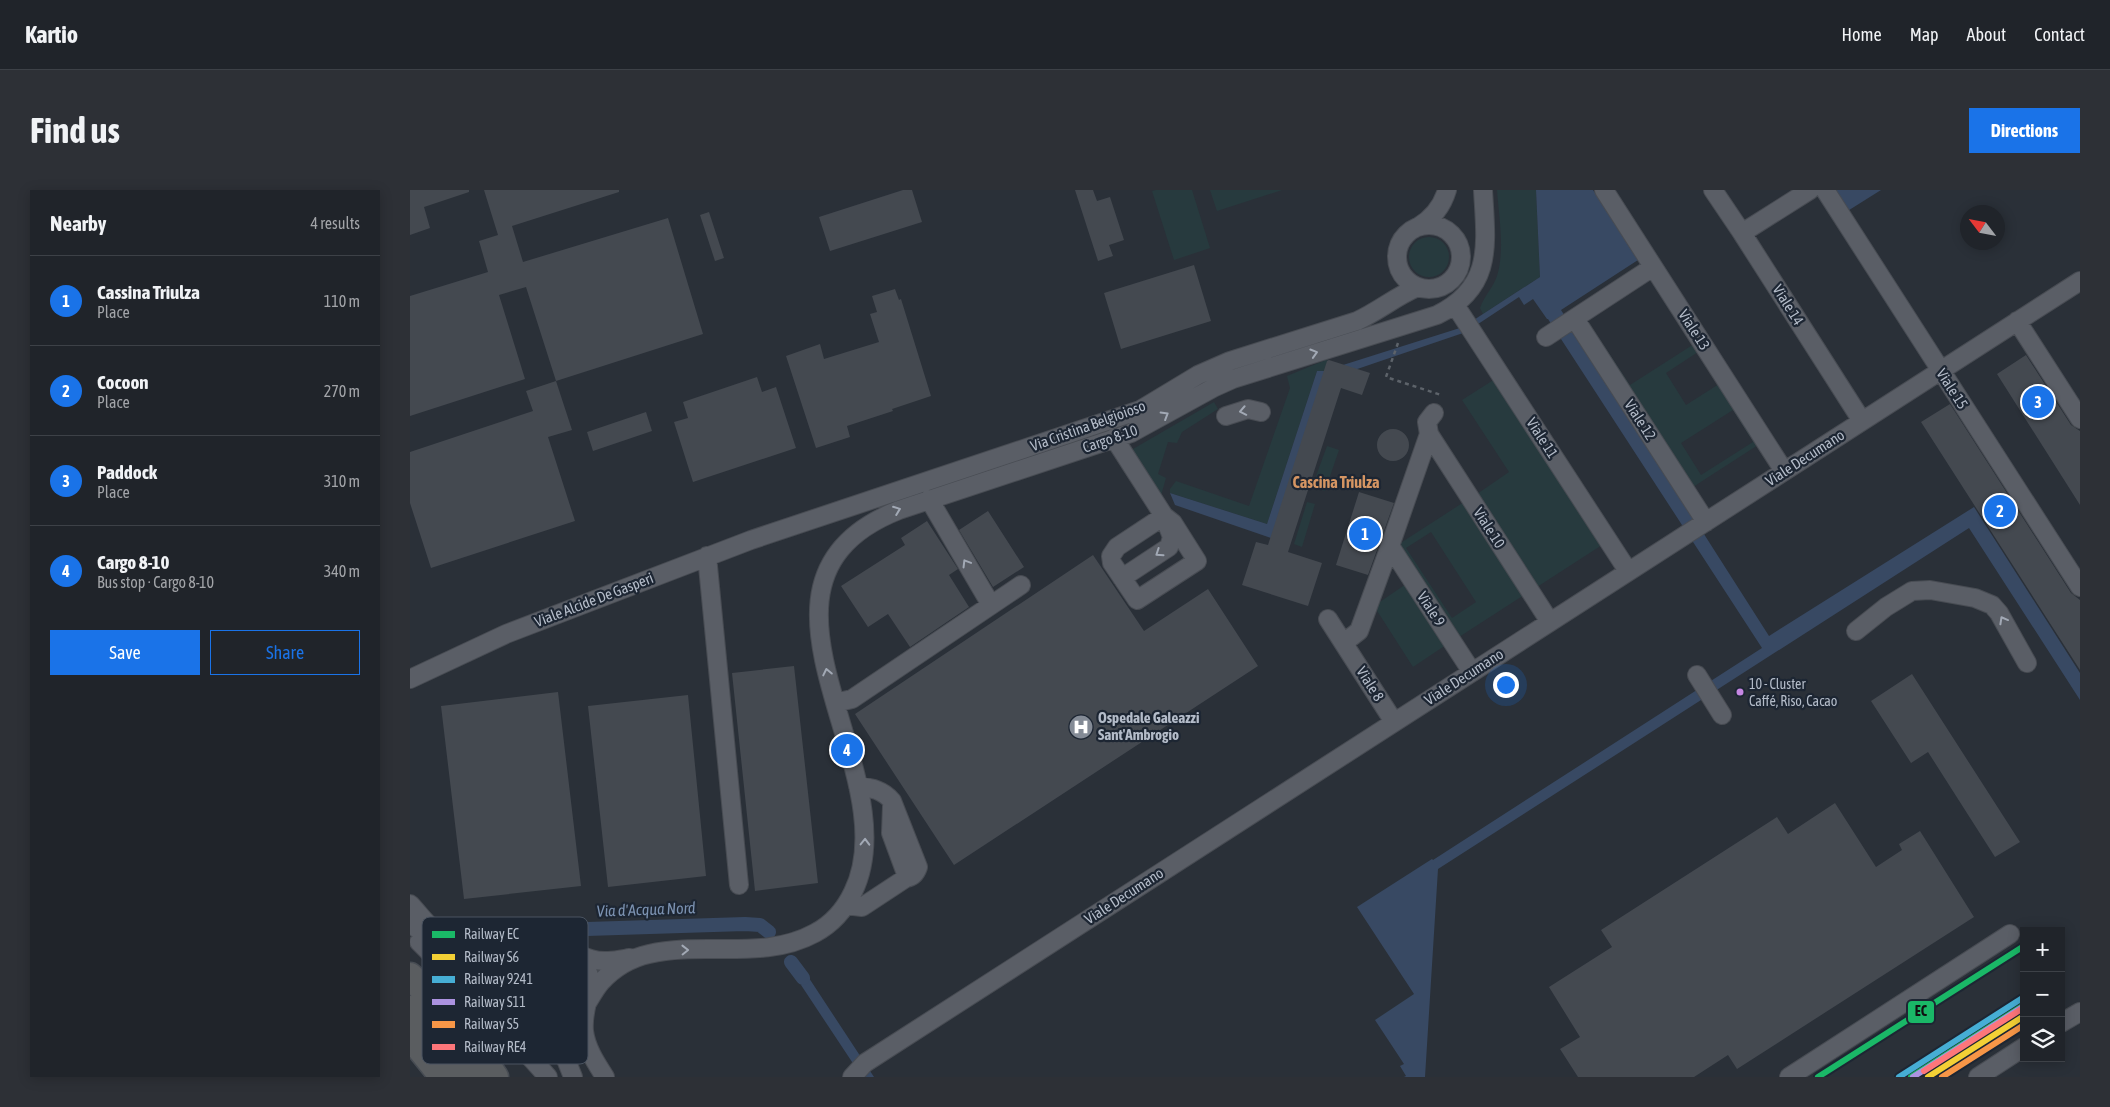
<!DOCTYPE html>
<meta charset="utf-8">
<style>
:root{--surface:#20242a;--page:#2d3036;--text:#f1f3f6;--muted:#a2a4a8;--line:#3d4147;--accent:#1a73e8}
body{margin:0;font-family:"Asap Condensed",sans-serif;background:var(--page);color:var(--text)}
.controls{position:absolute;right:15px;bottom:15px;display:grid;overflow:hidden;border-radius:0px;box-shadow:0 2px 12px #0003}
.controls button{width:45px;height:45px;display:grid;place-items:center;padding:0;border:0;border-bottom:1px solid var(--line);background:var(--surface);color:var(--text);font:25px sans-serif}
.compass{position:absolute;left:1550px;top:15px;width:45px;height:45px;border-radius:50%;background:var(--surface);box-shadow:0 2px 12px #0003;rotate:302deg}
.you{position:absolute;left:1095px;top:494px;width:18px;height:18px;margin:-12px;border:4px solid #fff;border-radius:50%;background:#1a73e8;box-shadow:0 0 0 8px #1a73e833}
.badge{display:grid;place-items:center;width:32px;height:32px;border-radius:50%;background:var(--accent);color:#fff;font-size:16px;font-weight:700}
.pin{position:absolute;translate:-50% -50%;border:2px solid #fff;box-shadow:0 1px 5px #0006}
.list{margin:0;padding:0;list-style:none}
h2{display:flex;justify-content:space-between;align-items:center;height:65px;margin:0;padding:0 20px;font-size:21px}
h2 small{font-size:16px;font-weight:400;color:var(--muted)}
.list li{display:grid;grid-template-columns:32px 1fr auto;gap:15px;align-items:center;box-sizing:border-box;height:90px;padding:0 20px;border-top:1px solid var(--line)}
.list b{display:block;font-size:19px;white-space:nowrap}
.list p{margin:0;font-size:16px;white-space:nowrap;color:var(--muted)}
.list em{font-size:16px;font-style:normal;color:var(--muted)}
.actions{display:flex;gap:10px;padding:15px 20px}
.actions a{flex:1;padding:11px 0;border:1px solid var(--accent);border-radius:0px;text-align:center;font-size:18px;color:var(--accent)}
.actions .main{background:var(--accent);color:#fff}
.icon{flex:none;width:28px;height:28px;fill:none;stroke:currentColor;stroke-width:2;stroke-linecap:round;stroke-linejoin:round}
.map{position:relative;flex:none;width:1670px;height:887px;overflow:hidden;border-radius:0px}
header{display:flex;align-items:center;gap:30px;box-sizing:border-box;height:70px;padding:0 25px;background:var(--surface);border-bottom:1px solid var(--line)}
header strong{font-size:24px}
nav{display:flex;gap:28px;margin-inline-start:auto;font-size:18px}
.intro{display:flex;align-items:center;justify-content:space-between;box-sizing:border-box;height:120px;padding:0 30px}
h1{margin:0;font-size:35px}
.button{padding:12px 22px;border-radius:0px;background:var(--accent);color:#fff;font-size:18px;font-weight:700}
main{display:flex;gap:30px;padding:0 30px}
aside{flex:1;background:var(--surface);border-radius:0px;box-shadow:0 2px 12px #0003}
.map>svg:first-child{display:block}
.green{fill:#273a3e;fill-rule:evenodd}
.water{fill:#384963}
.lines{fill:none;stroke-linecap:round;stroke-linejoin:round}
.canal{stroke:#384963;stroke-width:14}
.building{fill:#444950}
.minor-casing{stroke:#484c53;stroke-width:20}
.highway-casing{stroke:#474c53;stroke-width:29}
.path{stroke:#5d636a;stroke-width:2.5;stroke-dasharray:4 4;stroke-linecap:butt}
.minor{stroke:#5a5e66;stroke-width:18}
.highway{stroke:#5a5d60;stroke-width:26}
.rail-1-casing{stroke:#1d2633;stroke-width:10}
.rail-2-casing{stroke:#1d2633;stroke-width:10}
.rail-3-casing{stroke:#1d2633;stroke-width:10}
.rail-4-casing{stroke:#1d2633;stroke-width:10}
.rail-5-casing{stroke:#1d2633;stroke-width:10}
.rail-6-casing{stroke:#1d2633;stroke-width:10}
.rail-1{stroke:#1ab867;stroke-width:6}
.rail-2{stroke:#f3d035;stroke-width:6}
.rail-3{stroke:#46aed5;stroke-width:6}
.rail-4{stroke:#ab92e0;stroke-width:6}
.rail-5{stroke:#f79647;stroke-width:6}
.rail-6{stroke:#fd767a;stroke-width:6}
.oneway{stroke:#a2a9b5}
.bus-dot{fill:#c787e3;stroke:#1d2633;stroke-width:2}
.labels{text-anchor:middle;stroke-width:4.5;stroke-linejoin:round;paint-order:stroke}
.bus-label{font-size:14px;fill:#b4bcc9;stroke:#1d2633;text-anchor:start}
.street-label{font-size:15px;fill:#b4bcc9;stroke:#1d2633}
.poi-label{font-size:15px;font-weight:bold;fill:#b4bcc9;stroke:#1d2633;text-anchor:start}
.neighbourhood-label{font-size:16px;font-weight:bold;fill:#d59563;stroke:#1d2633}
.water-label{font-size:16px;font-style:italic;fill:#7c92b1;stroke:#1d2633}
.key{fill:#1d2633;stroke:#4a5360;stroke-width:1}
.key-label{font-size:14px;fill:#b4bcc9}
.line-badge{stroke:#1d2633;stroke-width:2}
.pale-badge-label{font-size:14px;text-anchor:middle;font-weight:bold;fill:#111}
</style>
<header>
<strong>Kartio</strong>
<nav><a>Home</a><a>Map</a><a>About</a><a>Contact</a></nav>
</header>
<div class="intro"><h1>Find us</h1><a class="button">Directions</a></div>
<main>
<aside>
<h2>Nearby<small>4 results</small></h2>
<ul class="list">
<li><span class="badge">1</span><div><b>Cassina Triulza</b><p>Place</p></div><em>110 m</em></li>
<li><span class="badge">2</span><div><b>Cocoon</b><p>Place</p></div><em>270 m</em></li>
<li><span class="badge">3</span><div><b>Paddock</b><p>Place</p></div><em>310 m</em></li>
<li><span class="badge">4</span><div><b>Cargo 8-10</b><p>Bus stop · Cargo 8-10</p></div><em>340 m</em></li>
</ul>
<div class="actions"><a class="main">Save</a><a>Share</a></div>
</aside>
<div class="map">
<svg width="1670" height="887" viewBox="0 0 1670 887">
<rect width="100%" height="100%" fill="#2a3038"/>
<path class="green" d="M746,0H782L800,58L764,70L742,1Z
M800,0H872L807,21Z
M1087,0H1126L1130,87L1073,124L1070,118C1074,106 1083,98 1087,86C1095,60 1089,27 1087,0Z
M999 67a20 20 0 1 1 40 0a20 20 0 1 1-40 0Z
M1177,130L1220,195L1284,154L1288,162L1256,183L1276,215L1309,194L1342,246L1340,247L1323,220L1271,253L1291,285L1343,252L1342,250L1344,249L1348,255L1283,297L1176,131Z
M918,169L914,181H907L857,334L760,303V299L766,291L839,316L880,198L877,186Z
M1085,189L1192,355L1127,397L1067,304L1099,282L1052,210Z
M804,212L808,219L772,242L767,253L758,252L748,284L756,288L750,309L724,267L723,259Z
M917,256L929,260L915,301L902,297Z
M897,312L905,314L892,357L884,354Z
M1054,312L1114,405L1049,447L989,354ZM1021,342L1066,412L1042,428L996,358Z
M996,394L1036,455L1003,477L964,416Z"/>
<path class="water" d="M1126,0H1183L1228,70L1151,120L1359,446L1564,317L1670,483V510L1559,338L1028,679L1015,887H994L996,886L990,876L994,874L965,830L1004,804L947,717L1022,669L1023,670L1352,458L1138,129H1137L1123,109L1114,115L1109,107L1056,142L912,191L861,348L765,315L760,303L857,334L907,181H914L1053,137L1130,87Z
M1422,0H1471L1436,22Z
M397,785L464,887H452L391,795L395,792L393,788Z"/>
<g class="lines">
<path class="canal" d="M51,743L335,734L350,735L359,742
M381,772L393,788"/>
</g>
<path class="building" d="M0,0H59V2L14,17L20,38L0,45Z
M74,0H209V2L102,36L113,72L258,28L293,144L146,191L116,97L89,105L115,189L0,226V106L78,82L69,51L88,45Z
M493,0H502L512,32L420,61L409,27Z
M665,0H683L687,11L700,7L714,50L699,55L703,66L688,71Z
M299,22L314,68L305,71L290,25Z
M784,75L801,131L711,159L694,103Z
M485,99L489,110L491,109L521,206L482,219L483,221L437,236L440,247L406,258L376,166L410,154L414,169L469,152L460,124L467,122L462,106Z
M1616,165L1661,235L1670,241V315L1587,184Z
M919,170L960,183L952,205L931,198L878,362L912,373L898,416L832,395L846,352L858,355L917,171Z
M347,187L352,202L366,197L386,258L283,292L264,232L278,228L273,212Z
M146,191L162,240L138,247L165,331L21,378L0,313V262L123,221L116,201Z
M1540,214L1661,403L1670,410V480L1511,232Z
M236,222L242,241L183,261L177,242Z
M967 255a16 16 0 1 1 32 0a16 16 0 1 1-32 0Z
M949,302L984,313L958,385L926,375Z
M578,321L614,377L583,397L549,340Z
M517,331L548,379L539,385L559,417L500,457L478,424L458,437L431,396L495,355L491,348Z
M683,365L734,441L798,399L848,476L544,675L445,524Z
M384,476L408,693L345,701L322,483Z
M1502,484L1610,652L1585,667L1518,562L1501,573L1461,511Z
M148,502L171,696L54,709L31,516Z
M278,505L296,686L198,697L178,516Z
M1425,613L1466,677L1492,660L1489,654L1510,641L1564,727L1327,879L1318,865L1284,887H1168L1150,859L1170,847L1139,797L1202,757L1191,740L1367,627L1378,644Z"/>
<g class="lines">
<defs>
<path id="minor" d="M1194,0L1374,281
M1303,0L1332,43L1452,231
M1415,0L1670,397
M987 67a32 32 0 1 1 64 0a32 32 0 1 1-64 0Z
M1008,37C1023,28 1032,17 1037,0
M1332,43L1400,0
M1045,115L1218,381
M1165,129L1296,332
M1607,131L1670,229
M1136,147L1243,77
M816,226L838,219L851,222
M1019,244L1140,432
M704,248L754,326L762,347L759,357L712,388
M519,309L581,415
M754,326L763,333L787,371L727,410L702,373L701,366L707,357Z
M980,356L1062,482
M297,366L329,695
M918,429L984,532
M1446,441L1476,417L1502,401L1520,400L1565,408L1582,415L1589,423L1617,473
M935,455L940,448L949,441L980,356L1019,244L1017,232L1024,223
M1287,485L1312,525
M0,489L96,444L341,350L730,220L788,185L820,171L947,131C969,121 986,106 1008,97
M425,513L442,509L611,395
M482,616L481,643L495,681L496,688
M0,714C7,721 13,730 21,737C40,754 75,770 102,766C116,764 128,754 142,755C157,755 168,766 181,769C194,773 207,770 220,768
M436,715L452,717L496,688C503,687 506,683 508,677L482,611C473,600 462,598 448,596
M0,733L27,755L81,783L92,793L109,821L147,853L153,862L163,887
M9,752L82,825L138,887
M166,764C194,795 171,808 174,841C176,858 186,873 195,887
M102,809C99,789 103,776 118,762
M120,830C137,837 158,838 171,822C179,812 183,801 191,792C204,778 221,768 239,764C294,751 354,771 405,743C422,734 435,719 443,702C502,582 306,392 489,320L721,243L803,198L823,189L1027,125C1084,97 1076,54 1073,0
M1651,833L1670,822
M442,887L455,873L1670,91
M1379,887L1600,744
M1568,887L1614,857"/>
<path id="highway" d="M0,786L49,835L85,887
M0,819L38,862L56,887
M0,846L33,887"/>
</defs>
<use href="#minor" class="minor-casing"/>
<use href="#highway" class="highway-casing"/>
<path class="path" d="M988,153L976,187L1031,205"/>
<use href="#minor" class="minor"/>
<use href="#highway" class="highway"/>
<defs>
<path id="rail-1" d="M1408,887L1614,756
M1501,887L1614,815"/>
<path id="rail-2" d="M1518,887L1614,826"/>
<path id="rail-3" d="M1489,887L1614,807"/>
<path id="rail-4" d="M1503,887L1614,816"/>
<path id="rail-5" d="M1532,887L1614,835"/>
<path id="rail-6" d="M1514,881L1610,820"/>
</defs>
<use href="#rail-1" class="rail-1-casing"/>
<use href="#rail-2" class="rail-2-casing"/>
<use href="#rail-3" class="rail-3-casing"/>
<use href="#rail-4" class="rail-4-casing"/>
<use href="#rail-5" class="rail-5-casing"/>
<use href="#rail-6" class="rail-6-casing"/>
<use href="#rail-1" class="rail-1"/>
<use href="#rail-2" class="rail-2"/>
<use href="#rail-3" class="rail-3"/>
<use href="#rail-4" class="rail-4"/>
<use href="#rail-5" class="rail-5"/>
<use href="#rail-6" class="rail-6"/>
</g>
<defs><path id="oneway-chevron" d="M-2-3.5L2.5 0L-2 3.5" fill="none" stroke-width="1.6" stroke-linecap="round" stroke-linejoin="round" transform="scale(1.25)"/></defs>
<g class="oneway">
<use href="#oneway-chevron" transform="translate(904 163) rotate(-17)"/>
<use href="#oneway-chevron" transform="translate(833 221) rotate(169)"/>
<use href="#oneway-chevron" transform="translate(755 225) rotate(-31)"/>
<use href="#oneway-chevron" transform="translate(487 320) rotate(-21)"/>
<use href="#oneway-chevron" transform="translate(749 363) rotate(146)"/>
<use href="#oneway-chevron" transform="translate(556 373) rotate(-121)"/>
<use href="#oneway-chevron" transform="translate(1593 430) rotate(-119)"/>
<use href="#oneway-chevron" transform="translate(417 482) rotate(-102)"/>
<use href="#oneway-chevron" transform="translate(455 652) rotate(-89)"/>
<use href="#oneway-chevron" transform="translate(275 760) rotate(-1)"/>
</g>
<defs>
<symbol id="hospital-disc" viewBox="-11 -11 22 22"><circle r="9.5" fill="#848b96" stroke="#1d2633"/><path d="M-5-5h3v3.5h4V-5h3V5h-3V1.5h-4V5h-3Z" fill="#fff"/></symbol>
</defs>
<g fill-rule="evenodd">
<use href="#hospital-disc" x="657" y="523" width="28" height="28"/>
</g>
<circle class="bus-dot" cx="1330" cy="502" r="4.5"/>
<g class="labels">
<g class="bus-label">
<text x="1339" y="499">10 - Cluster<tspan x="1339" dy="17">Caffé, Riso, Cacao</tspan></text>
</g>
<g class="street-label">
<text transform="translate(1378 115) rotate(58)" y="5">Viale 14</text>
<text transform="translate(1284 140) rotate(57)" y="5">Viale 13</text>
<text transform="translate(1542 199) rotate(57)" y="5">Viale 15</text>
<text transform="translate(1230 230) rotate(57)" y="5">Viale 12</text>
<text transform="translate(678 236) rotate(-20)" y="5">Via Cristina Belgioioso</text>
<text transform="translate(1132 248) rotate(57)" y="5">Viale 11</text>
<text transform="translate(700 249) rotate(-19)" y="5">Cargo 8-10</text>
<text transform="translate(1395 268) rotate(-33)" y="5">Viale Decumano</text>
<text transform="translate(1079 338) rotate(57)" y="5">Viale 10</text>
<text transform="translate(184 410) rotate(-21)" y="5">Viale Alcide De Gasperi</text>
<text transform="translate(1021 419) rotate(57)" y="5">Viale 9</text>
<text transform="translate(1054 487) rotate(-33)" y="5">Viale Decumano</text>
<text transform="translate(960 494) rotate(58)" y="5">Viale 8</text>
<text transform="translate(714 706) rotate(-33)" y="5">Viale Decumano</text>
</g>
<g class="poi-label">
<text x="688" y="533">Ospedale Galeazzi<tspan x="688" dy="17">Sant'Ambrogio</tspan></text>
</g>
<g class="neighbourhood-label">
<text x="926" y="298">Cascina Triulza</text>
</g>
<g class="water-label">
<text transform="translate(236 719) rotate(-2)" y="6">Via d'Acqua Nord</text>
</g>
</g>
<rect x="12" y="727" width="166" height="147" rx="8" class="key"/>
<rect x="22" y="741" width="23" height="7" fill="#1ab867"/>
<rect x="22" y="764" width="23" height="6" fill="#f3d035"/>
<rect x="22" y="786" width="23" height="7" fill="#46aed5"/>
<rect x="22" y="809" width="23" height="6" fill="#ab92e0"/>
<rect x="22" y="831" width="23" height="7" fill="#f79647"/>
<rect x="22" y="854" width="23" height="6" fill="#fd767a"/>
<g class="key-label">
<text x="54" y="749">Railway EC</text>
<text x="54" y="772">Railway S6</text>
<text x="54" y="794">Railway 9241</text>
<text x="54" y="817">Railway S11</text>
<text x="54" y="839">Railway S5</text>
<text x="54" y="862">Railway RE4</text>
</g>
<rect class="line-badge" x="1497" y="810" width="28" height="24" rx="5" fill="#1ab867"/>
<g class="pale-badge-label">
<text x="1511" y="826">EC</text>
</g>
</svg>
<div class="controls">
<button>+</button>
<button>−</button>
<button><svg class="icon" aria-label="layers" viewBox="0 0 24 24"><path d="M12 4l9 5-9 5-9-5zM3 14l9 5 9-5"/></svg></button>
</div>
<svg class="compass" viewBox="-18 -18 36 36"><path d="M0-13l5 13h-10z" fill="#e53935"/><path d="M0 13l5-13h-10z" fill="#a2a4a8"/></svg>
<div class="you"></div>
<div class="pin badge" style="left:955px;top:344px">1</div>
<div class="pin badge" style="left:1590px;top:321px">2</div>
<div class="pin badge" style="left:1628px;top:212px">3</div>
<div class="pin badge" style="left:437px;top:560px">4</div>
</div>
</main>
